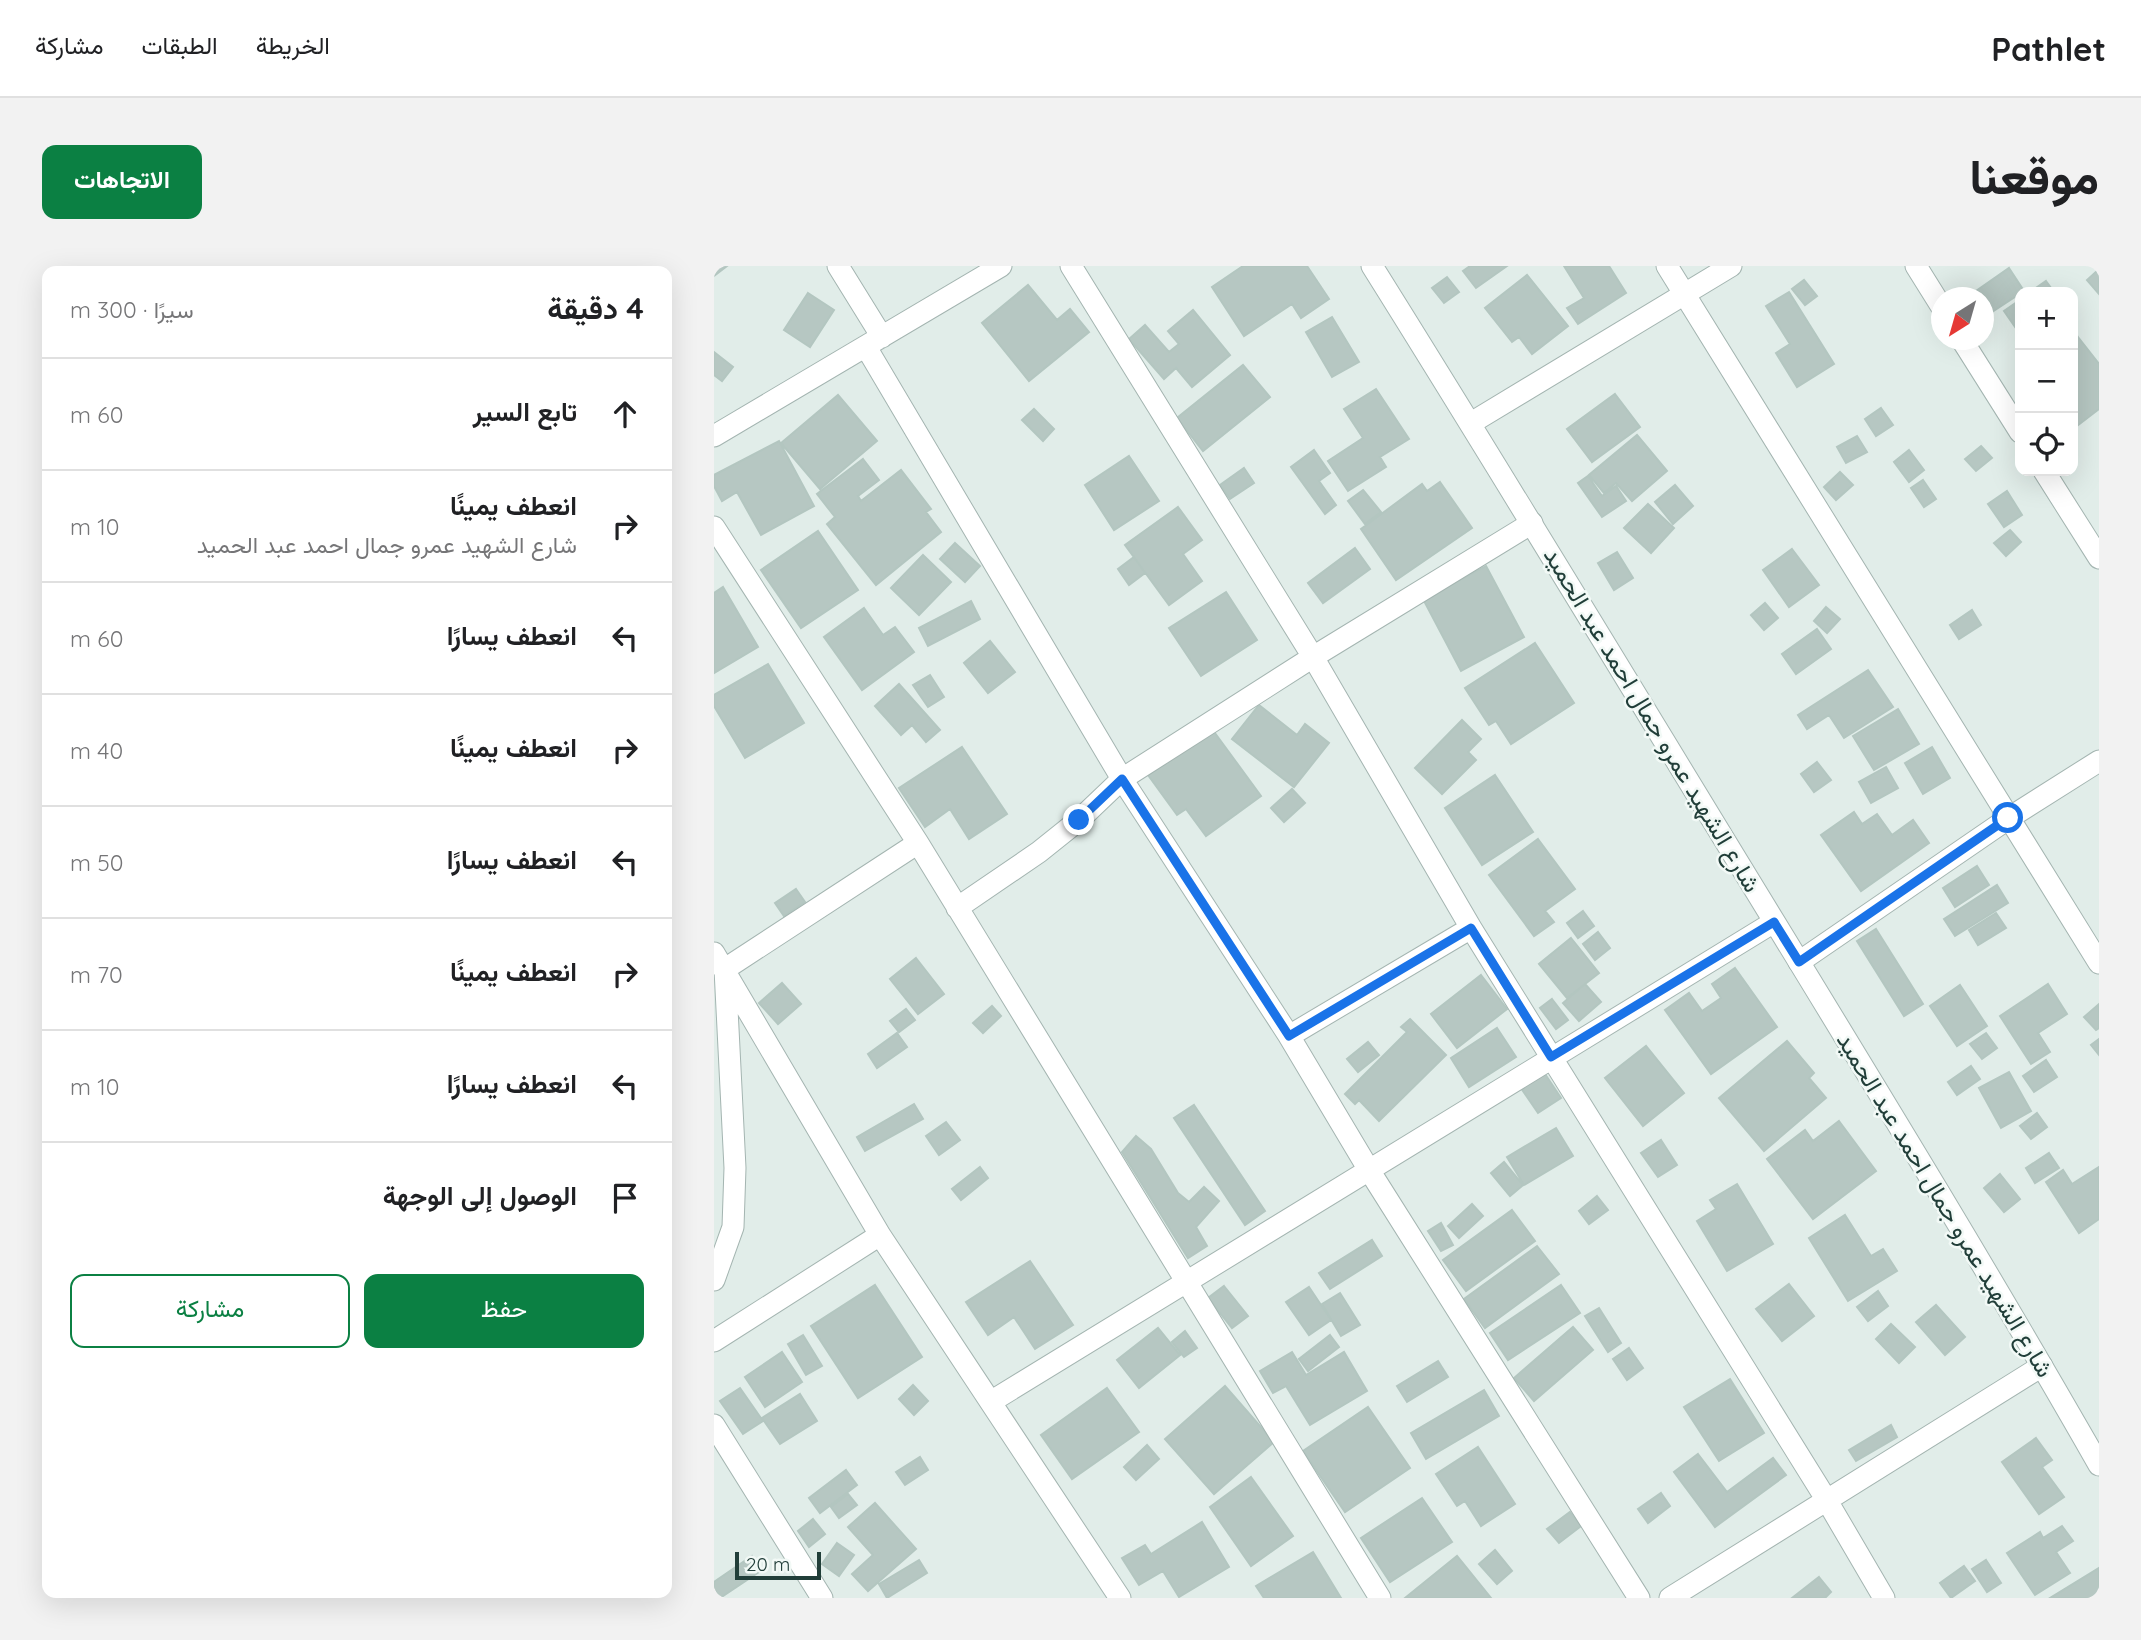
<!DOCTYPE html>
<html lang="ar">
<meta charset="utf-8">
<style>
:root{--surface:#fff;--page:#f2f2f2;--text:#202124;--muted:#757577;--line:#e0e0e0;--accent:#0b8043}
body{margin:0;font-family:Quicksand,Vazirmatn,sans-serif;background:var(--page);color:var(--text);direction:rtl}
.controls{position:absolute;right:21px;top:21px;display:grid;overflow:hidden;border-radius:14px;box-shadow:0 7px 28px #0002}
.controls button{width:63px;height:63px;display:grid;place-items:center;padding:0;border:0;border-bottom:2px solid var(--line);background:var(--surface);color:var(--text);font:35px sans-serif}
.compass{position:absolute;left:1217px;top:21px;width:63px;height:63px;border-radius:50%;background:var(--surface);box-shadow:0 7px 28px #0002;rotate:217deg}
.scale{position:absolute;left:21px;bottom:18px;width:86px;box-sizing:border-box;padding-left:7px;border:4px solid #213e39;border-top:0;font-size:19px;line-height:24px;white-space:nowrap;color:#213e39;-webkit-text-stroke:5px #f2f9f6;paint-order:stroke}
.stop{position:absolute;width:21px;height:21px;margin:-16px;border:5px solid #1a73e8;border-radius:50%;background:#fff}
.stop.end{background:#1a73e8;border-color:#fff;box-shadow:0 2px 7px #0008}
.list{margin:0;padding:0;list-style:none}
h2{display:flex;justify-content:space-between;align-items:center;height:91px;margin:0;padding:0 28px;font-size:30px}
h2 small{font-size:23px;font-weight:400;color:var(--muted)}
.list li{display:grid;grid-template-columns:46px 1fr auto;gap:21px;align-items:center;box-sizing:border-box;height:112px;padding:0 28px;border-top:2px solid var(--line)}
.list b{display:block;font-size:26px;white-space:nowrap}
.list p{margin:0;font-size:23px;white-space:nowrap;color:var(--muted)}
.list em{font-size:23px;font-style:normal;color:var(--muted)}
.actions{display:flex;gap:14px;padding:21px 28px}
.actions a{flex:1;padding:16px 0;border:2px solid var(--accent);border-radius:14px;text-align:center;font-size:24px;color:var(--accent)}
.actions .main{background:var(--accent);color:#fff}
.icon{flex:none;width:38px;height:38px;fill:none;stroke:currentColor;stroke-width:2;stroke-linecap:round;stroke-linejoin:round}
.map{position:relative;flex:none;width:1385px;height:1332px;overflow:hidden;direction:ltr;border-radius:14px}
header{display:flex;align-items:center;gap:42px;box-sizing:border-box;height:98px;padding:0 35px;background:var(--surface);border-bottom:2px solid var(--line)}
header strong{font-size:33px}
nav{display:flex;gap:38px;margin-inline-start:auto;font-size:24px}
.intro{display:flex;align-items:center;justify-content:space-between;box-sizing:border-box;height:168px;padding:0 42px}
h1{margin:0;font-size:49px}
.button{padding:18px 32px;border-radius:14px;background:var(--accent);color:#fff;font-size:24px;font-weight:700}
main{display:flex;gap:42px;padding:0 42px}
aside{flex:1;background:var(--surface);border-radius:14px;box-shadow:0 7px 28px #0002}
.map>svg:first-child{display:block}
.building{fill:#b6c7c2;stroke:#b3c6c0;stroke-width:2}
.lines{fill:none;stroke-linecap:round;stroke-linejoin:round}
.minor-casing{stroke:#a4b5b1;stroke-width:23}
.tertiary-casing{stroke:#a4b5b1;stroke-width:23}
.minor{stroke:#fff;stroke-width:21}
.tertiary{stroke:#fff;stroke-width:21}
.route{stroke:#1a73e8;stroke-width:9}
.labels{text-anchor:middle;stroke-width:5;stroke-linejoin:round;paint-order:stroke}
.street-label{font-size:24px;fill:#213e39;stroke:#f2f9f6}
</style>
<header>
<strong>Pathlet</strong>
<nav><a>الخريطة</a><a>الطبقات</a><a>مشاركة</a></nav>
</header>
<div class="intro"><h1>موقعنا</h1><a class="button">الاتجاهات</a></div>
<main>
<div class="map">
<svg width="1385" height="1332" viewBox="0 0 1385 1332">
<rect width="100%" height="100%" fill="#e1ede9"/>
<path class="building" d="M0,0H13L0,10Z
M529,0H593L615,33L587,52L578,38L530,70L498,21Z
M756,0H793L762,22L749,5Z
M850,0H895L912,27L864,58L853,42L870,32Z
M1295,2L1310,25L1269,52V32H1252Z
M1385,3V28L1373,14Z
M813,9L854,60L818,88L805,71L798,76L771,42Z
M733,11L745,26L730,37L718,22Z
M1090,14L1103,30L1091,39L1078,23Z
M1332,15L1340,26H1316Z
M314,19L343,54L356,43L375,66L315,115L268,57Z
M1075,26L1120,98L1083,121L1062,87L1076,78L1052,40Z
M94,27L120,44L96,81L70,64Z
M1306,34V68L1290,45Z
M479,44L516,89L478,121L462,102L450,113L415,73L431,59L455,86L465,78L454,65Z
M618,51L645,96L618,111L592,66Z
M1364,71L1385,98V143L1359,163V75Z
M0,86L19,101L8,115L0,109Z
M529,99L556,131L489,185L463,152Z
M662,123L695,173L666,191L672,201L634,225L614,195L649,172L630,143Z
M901,128L926,161L878,196L853,163Z
M124,129L163,175L106,223L67,177Z
M1167,142L1179,159L1162,170L1151,153Z
M320,143L340,163L329,175L308,154Z
M923,169L953,205L918,235L902,217L890,227L875,209Z
M1143,170L1153,186L1132,197L1123,181Z
M65,175L100,240L47,269L23,226L8,235L0,220V209Z
M1267,180L1278,192L1262,205L1251,193Z
M600,184L616,207L605,215L622,239L611,248L577,201Z
M1195,184L1210,204L1195,216L1180,196Z
M415,190L445,235L400,264L371,219Z
M149,193L165,214L144,230L147,235L187,204L217,243L212,246L227,266L162,319L113,258L121,251L103,228Z
M530,202L540,217L516,233L506,219Z
M1126,206L1139,219L1122,234L1110,221Z
M874,210L888,230L902,220L912,235L888,251L864,217Z
M1209,214L1222,233L1210,241L1197,222Z
M726,216L758,262L682,314L647,263L708,218L713,225Z
M961,219L979,240L959,258L941,236Z
M649,224L667,246L651,258L634,235Z
M1293,225L1308,249L1290,261L1274,238Z
M934,238L960,262L937,287L910,262Z
M464,241L488,274L469,288L488,315L455,339L411,279Z
M1296,264L1307,276L1292,290L1280,277Z
M104,265L144,324L87,362L47,304Z
M241,277L266,300L251,316L226,293Z
M641,282L656,303L609,337L594,317Z
M1078,283L1105,319L1075,341L1049,304Z
M903,286L919,312L900,324L884,297Z
M209,289L237,316L205,349L177,322Z
M420,291L431,307L415,319L404,303Z
M772,300L810,371L747,405L709,333Z
M9,321L44,381L0,407V327Z
M512,326L543,374L487,410L455,362Z
M257,335L266,353L214,380L205,362Z
M1051,337L1064,352L1050,364L1037,349Z
M1112,341L1126,353L1113,367L1100,355Z
M150,342L169,369L181,361L200,386L148,424L110,371Z
M1258,344L1267,359L1245,373L1236,359Z
M1103,363L1117,383L1082,408L1068,388Z
M276,375L301,406L274,427L250,397Z
M821,377L860,437L797,478L782,455L775,459L751,422Z
M54,398L90,457L31,492L0,440V429Z
M1154,404L1179,441L1130,472L1115,449L1093,463L1084,449Z
M216,409L230,431L214,441L199,419Z
M185,418L226,464L212,476L198,459L187,469L161,440Z
M545,439L583,469L591,458L615,477L580,521L518,473Z
M1184,443L1205,478L1160,504L1139,470Z
M748,454L767,473L754,486L762,494L728,528L701,502Z
M498,463L547,530L492,570L472,543L463,549L434,509Z
M248,481L293,548L255,573L236,543L211,561L185,522Z
M1218,481L1236,512L1209,528L1191,497Z
M1103,496L1117,514L1100,526L1087,508Z
M1172,501L1184,522L1157,537L1145,516Z
M781,509L819,566L768,599L731,542Z
M578,523L591,537L570,556L557,542Z
M1140,546L1148,558L1163,548L1178,569L1199,554L1215,577L1147,625L1107,569Z
M824,573L861,623L831,645L840,656L820,670L775,609Z
M1263,600L1275,619L1241,641L1229,622Z
M1283,619L1294,637L1241,670L1230,653Z
M82,623L91,636L70,650L61,637Z
M869,645L880,660L864,672L853,657Z
M1282,647L1292,662L1264,679L1255,664Z
M1162,663L1209,738L1190,750L1143,675Z
M884,666L896,682L881,694L869,678Z
M857,672L885,707L853,732L825,698Z
M202,692L230,728L204,748L176,713Z
M1021,702L1063,761L997,808L951,744L975,727L988,745L1007,732L998,718Z
M767,709L793,743L743,782L717,748Z
M68,717L87,738L64,758L45,737Z
M871,718L887,736L865,755L849,737Z
M1334,718L1353,748L1324,767L1336,786L1317,798L1286,750Z
M1246,719L1273,760L1243,780L1216,740Z
M838,733L854,754L842,763L826,742Z
M1385,738V762L1382,764L1370,751Z
M278,740L287,750L269,767L259,757Z
M192,743L201,754L185,766L176,755Z
M696,753L732,789L665,855L645,834L641,838L631,828L693,766L687,761Z
M783,762L802,791L755,821L737,792Z
M183,767L193,781L163,802L154,788Z
M1272,767L1283,782L1268,793L1256,778Z
M1385,773V789L1377,779Z
M1073,775L1100,807L1095,812L1112,832L1050,885L1005,832Z
M654,776L665,789L644,806L633,793Z
M932,780L970,827L929,860L891,812Z
M1332,794L1343,811L1320,826L1309,810Z
M1257,800L1266,813L1243,829L1234,816Z
M1295,806L1317,845L1287,862L1265,822Z
M831,808L847,832L824,847L807,822Z
M200,838L209,853L151,885L143,871Z
M480,839L551,945L531,959L460,852Z
M1323,847L1333,861L1317,873L1306,860Z
M1125,855L1162,905L1099,953L1053,893L1091,864L1099,875Z
M232,856L246,874L225,889L212,870Z
M842,862L859,890L810,919L793,891Z
M422,870L437,883L464,927L475,936L490,921L505,935L482,961L493,980L474,992L408,886Z
M947,874L963,899L944,911L927,887Z
M1335,887L1345,902L1321,917L1312,902Z
M790,896L809,919L796,930L777,907Z
M266,901L274,912L247,934L238,923Z
M1385,901V953L1365,967L1332,916L1349,904L1358,918Z
M1286,908L1306,933L1290,946L1270,922Z
M1023,918L1059,978L1013,1005L983,955L1002,943L996,934Z
M883,930L894,944L875,958L865,945Z
M758,938L769,950L745,972L734,960Z
M798,944L821,975L752,1025L729,994Z
M1131,949L1157,990L1169,983L1183,1005L1134,1035L1095,972Z
M727,957L739,979L727,985L714,965Z
M658,974L668,990L616,1023L605,1007Z
M823,980L845,1008L771,1062L750,1033Z
M316,995L359,1059L321,1083L300,1051L274,1069L252,1036Z
M1075,1018L1100,1050L1068,1075L1042,1043Z
M161,1019L208,1091L144,1132L97,1060Z
M847,1019L866,1047L794,1094L776,1067Z
M510,1020L534,1050L518,1062L494,1032Z
M595,1021L617,1054L595,1069L572,1036Z
M1164,1025L1174,1040L1154,1055L1143,1041Z
M626,1027L646,1059L627,1070L608,1038Z
M1222,1039L1251,1071L1231,1089L1202,1056Z
M885,1042L907,1077L894,1086L871,1050Z
M1177,1058L1201,1081L1185,1097L1162,1073Z
M859,1061L879,1084L820,1135L800,1112Z
M444,1062L466,1089L425,1122L403,1094Z
M471,1065L483,1082L470,1091L458,1076Z
M89,1069L108,1100L92,1109L74,1078Z
M616,1069L625,1081L594,1105L585,1093Z
M915,1082L929,1102L913,1114L899,1093Z
M68,1086L88,1116L51,1141L31,1111Z
M578,1086L592,1109L630,1086L653,1125L596,1159L572,1120L559,1127L546,1105Z
M724,1095L734,1111L693,1136L683,1120Z
M1016,1113L1050,1167L1005,1195L970,1141Z
M199,1119L214,1135L200,1149L185,1133Z
M511,1120L560,1176L500,1228L451,1173Z
M26,1122L49,1155L29,1168L6,1135Z
M393,1122L425,1166L358,1213L327,1169Z
M770,1124L785,1150L712,1193L697,1167Z
M86,1128L103,1155L66,1178L48,1152Z
M654,1141L696,1202L631,1246L589,1185Z
M1177,1159L1183,1171L1142,1195L1135,1184Z
M1322,1172L1338,1194L1328,1201L1350,1231L1325,1248L1288,1196Z
M433,1179L445,1193L422,1214L410,1201Z
M764,1181L801,1238L767,1260L751,1235L743,1240L722,1208Z
M984,1188L1013,1226L1059,1192L1072,1209L1001,1261L960,1206Z
M206,1191L214,1204L191,1219L182,1206Z
M132,1204L143,1219L106,1247L95,1232Z
M537,1211L579,1270L537,1300L496,1241Z
M947,1227L956,1240L934,1257L924,1243Z
M134,1228L143,1239L125,1252L117,1241Z
M708,1232L738,1276L676,1316L647,1272Z
M161,1237L202,1283L154,1325L138,1308L159,1289L134,1261Z
M856,1246L867,1260L845,1277L833,1263Z
M99,1253L111,1268L95,1281L84,1265Z
M488,1256L515,1301L465,1331L449,1305L425,1319L408,1292L431,1279L437,1288Z
M1348,1260L1359,1275L1342,1286L1356,1307L1321,1329L1293,1287L1326,1266L1329,1272Z
M123,1277L140,1289L125,1310L108,1298Z
M781,1284L798,1305L783,1318L765,1298Z
M599,1286L627,1332H550L542,1320Z
M38,1290L48,1304L6,1332L0,1323V1316Z
M743,1290L777,1332H691Z
M205,1294L213,1307L173,1332L165,1318Z
M1272,1294L1287,1317L1273,1326L1258,1303Z
M1250,1300L1261,1315L1237,1332L1226,1317Z
M1385,1302V1332H1336Z
M1105,1311L1117,1326L1111,1332H1078Z"/>
<g class="lines">
<defs>
<path id="minor" d="M124,0L168,71
M357,0L599,391L757,662L1112,1233L1170,1332
M953,0L1385,697
M1202,0L1227,40
M1248,74L1306,166
M152,81L408,513L575,770L655,904L925,1332
M757,157L1017,0
M0,170L287,0
M1330,205L1385,292
M0,261L204,577L666,1332
M243,642L325,586L365,554L408,513L599,391L818,257
M0,687L166,969L406,1332
M1085,696L1295,552L1385,495
M575,770L757,662
M0,1014L19,961L21,902L11,703L204,577
M0,1075L166,969
M278,1135L1060,656
M0,1159L108,1332
M956,1332L1328,1100"/>
<path id="tertiary" d="M658,0C794,217 926,436 1060,655C1170,835 1280,1015 1385,1199"/>
</defs>
<use href="#minor" class="minor-casing"/>
<use href="#tertiary" class="tertiary-casing"/>
<use href="#minor" class="minor"/>
<use href="#tertiary" class="tertiary"/>
</g>
<g class="lines">
<path class="route" d="M365,554L408,513L575,770L757,662L837,791L1060,656L1085,696L1294,552"/>
</g>
<g class="labels">
<g class="street-label">
<text transform="translate(938 454) rotate(59)" y="8">شارع الشهيد عمرو جمال احمد عبد الحميد</text>
<text transform="translate(1231 939) rotate(59)" y="8">شارع الشهيد عمرو جمال احمد عبد الحميد</text>
</g>
</g>
</svg>
<div class="controls">
<button>+</button>
<button>−</button>
<button><svg class="icon" aria-label="locate" viewBox="0 0 24 24"><circle cx="12" cy="12" r="6"/><path d="M12 2v4M12 18v4M2 12h4M18 12h4"/></svg></button>
</div>
<svg class="compass" viewBox="-18 -18 36 36"><path d="M0-13l5 13h-10z" fill="#e53935"/><path d="M0 13l5-13h-10z" fill="#757577"/></svg>
<div class="scale">20 m</div>
<div class="stop" style="left:1294px;top:552px"></div>
<div class="stop end" style="left:365px;top:554px"></div>
</div>
<aside>
<h2>4 دقيقة<small>سيرًا · 300 m</small></h2>
<ul class="list">
<li><svg class="icon" aria-label="ahead" viewBox="0 0 24 24"><path d="M12 20V5M6 11l6-6 6 6"/></svg><div><b>تابع السير</b></div><em>60 m</em></li>
<li><svg class="icon" aria-label="right" viewBox="0 0 24 24"><path d="M7 20v-9h11M14 6l5 5-5 5"/></svg><div><b>انعطف يمينًا</b><p>شارع الشهيد عمرو جمال احمد عبد الحميد</p></div><em>10 m</em></li>
<li><svg class="icon" aria-label="left" viewBox="0 0 24 24"><path d="M17 20v-9H6M10 6l-5 5 5 5"/></svg><div><b>انعطف يسارًا</b></div><em>60 m</em></li>
<li><svg class="icon" aria-label="right" viewBox="0 0 24 24"><path d="M7 20v-9h11M14 6l5 5-5 5"/></svg><div><b>انعطف يمينًا</b></div><em>40 m</em></li>
<li><svg class="icon" aria-label="left" viewBox="0 0 24 24"><path d="M17 20v-9H6M10 6l-5 5 5 5"/></svg><div><b>انعطف يسارًا</b></div><em>50 m</em></li>
<li><svg class="icon" aria-label="right" viewBox="0 0 24 24"><path d="M7 20v-9h11M14 6l5 5-5 5"/></svg><div><b>انعطف يمينًا</b></div><em>70 m</em></li>
<li><svg class="icon" aria-label="left" viewBox="0 0 24 24"><path d="M17 20v-9H6M10 6l-5 5 5 5"/></svg><div><b>انعطف يسارًا</b></div><em>10 m</em></li>
<li><svg class="icon" aria-label="arrive" viewBox="0 0 24 24"><path d="M6 21V4h12l-3 4 3 4H6"/></svg><div><b>الوصول إلى الوجهة</b></div></li>
</ul>
<div class="actions"><a class="main">حفظ</a><a>مشاركة</a></div>
</aside>
</main>
